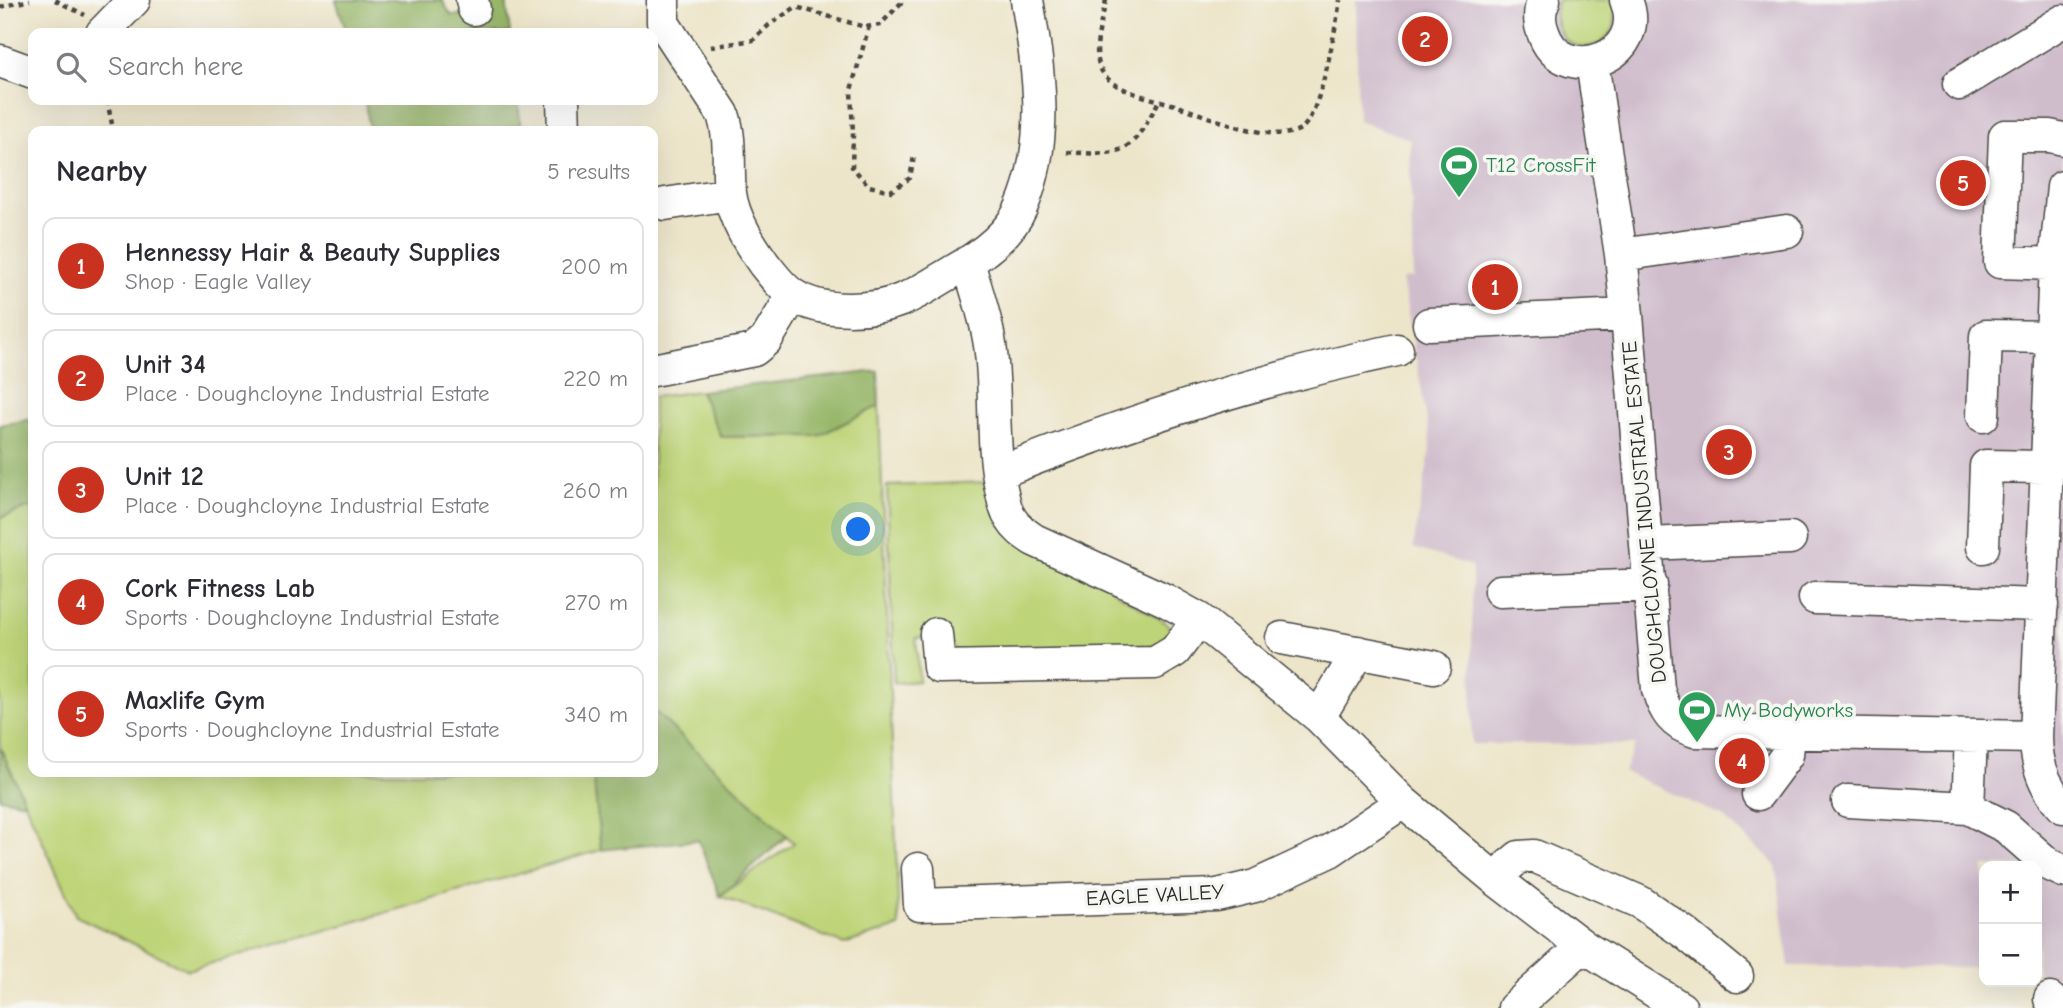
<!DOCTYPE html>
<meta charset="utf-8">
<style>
:root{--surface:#fff;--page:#f7f7f7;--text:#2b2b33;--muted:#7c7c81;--line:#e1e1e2;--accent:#c8321e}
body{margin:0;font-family:"Comic Neue",sans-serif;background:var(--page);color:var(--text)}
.controls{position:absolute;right:21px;bottom:21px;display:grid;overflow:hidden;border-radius:14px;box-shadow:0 7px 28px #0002}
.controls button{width:63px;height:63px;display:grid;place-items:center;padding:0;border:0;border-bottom:2px solid var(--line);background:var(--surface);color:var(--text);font:35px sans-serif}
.you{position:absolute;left:859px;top:530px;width:24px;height:24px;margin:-18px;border:5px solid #fff;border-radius:50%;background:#1a73e8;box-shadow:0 0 0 10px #1a73e833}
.badge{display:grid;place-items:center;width:46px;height:46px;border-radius:50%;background:var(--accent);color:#fff;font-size:23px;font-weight:700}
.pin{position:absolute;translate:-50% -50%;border:4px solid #fff;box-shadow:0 2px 7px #0006}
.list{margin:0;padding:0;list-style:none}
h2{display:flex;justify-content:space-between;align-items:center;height:91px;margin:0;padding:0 28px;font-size:30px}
h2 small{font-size:23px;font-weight:400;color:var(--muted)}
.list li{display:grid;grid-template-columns:46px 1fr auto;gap:21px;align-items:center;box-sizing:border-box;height:98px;margin:0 14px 14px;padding:0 14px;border:2px solid var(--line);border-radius:14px}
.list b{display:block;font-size:26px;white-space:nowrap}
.list p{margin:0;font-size:23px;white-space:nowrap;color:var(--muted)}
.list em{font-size:23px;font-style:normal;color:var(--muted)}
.icon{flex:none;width:38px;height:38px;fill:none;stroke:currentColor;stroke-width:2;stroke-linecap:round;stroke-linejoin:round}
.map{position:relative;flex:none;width:2063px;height:1008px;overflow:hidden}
.search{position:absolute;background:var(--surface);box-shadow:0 7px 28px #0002;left:28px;top:28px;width:630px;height:77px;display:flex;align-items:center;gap:18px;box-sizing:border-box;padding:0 24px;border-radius:14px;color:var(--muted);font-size:26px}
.panel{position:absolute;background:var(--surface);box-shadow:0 7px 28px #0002;left:28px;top:126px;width:630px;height:651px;border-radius:14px}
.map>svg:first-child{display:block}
.industrial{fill:#d0bdcc}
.green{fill:#bed478;stroke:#748052;stroke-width:2}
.forest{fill:#96b668;stroke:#60704a;stroke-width:2}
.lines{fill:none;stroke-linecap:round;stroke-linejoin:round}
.minor-casing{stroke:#484743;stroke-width:35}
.path{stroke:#484743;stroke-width:4.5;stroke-dasharray:5 5;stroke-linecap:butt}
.minor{stroke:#fff;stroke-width:32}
.labels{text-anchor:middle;stroke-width:7;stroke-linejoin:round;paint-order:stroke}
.leisure-label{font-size:21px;fill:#27864d;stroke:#f6f6f2;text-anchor:start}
.street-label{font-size:21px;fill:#2b2b2b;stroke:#f6f6f2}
</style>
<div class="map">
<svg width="2063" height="1008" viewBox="0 0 2063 1008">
<rect width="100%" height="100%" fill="#f6f6f2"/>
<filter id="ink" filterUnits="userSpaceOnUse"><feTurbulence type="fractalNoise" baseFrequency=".0143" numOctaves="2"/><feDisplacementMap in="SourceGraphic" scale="14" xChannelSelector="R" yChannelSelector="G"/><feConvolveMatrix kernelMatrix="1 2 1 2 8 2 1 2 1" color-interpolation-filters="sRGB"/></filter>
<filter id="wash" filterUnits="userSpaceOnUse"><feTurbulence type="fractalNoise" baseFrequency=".00686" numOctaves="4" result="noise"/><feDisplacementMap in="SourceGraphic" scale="28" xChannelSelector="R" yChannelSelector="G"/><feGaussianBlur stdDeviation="1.57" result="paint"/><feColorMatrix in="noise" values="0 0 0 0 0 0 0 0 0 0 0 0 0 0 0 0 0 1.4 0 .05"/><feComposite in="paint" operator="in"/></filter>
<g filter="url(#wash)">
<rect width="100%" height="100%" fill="#ede5c9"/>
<path class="industrial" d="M1356,0H2063V977L2037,974V866H1984V968L1789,966L1776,865L1722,816L1624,772L1635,745L1472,744V566L1413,548L1431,444L1402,279L1413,278L1410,139L1358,121Z"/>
<path class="green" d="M1558,0H1612L1615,7L1614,29C1610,33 1604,42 1598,44C1568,57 1548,26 1558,0Z
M700,391L721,437L818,436L879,406L899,927L844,944L720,896L794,843L653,710V397Z
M987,482L1117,593L1168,624L1171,635L1156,646L972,655C957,654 952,650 949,635L916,638L919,681L894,683L887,486Z
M33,506V772H593L601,850L188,970L76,916L0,747V518Z"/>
<path class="forest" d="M336,0H442L451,15H485L484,0H506L510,33H347Z
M365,100H518L521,131H370Z
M878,371L879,406L818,436L721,437L700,391Z
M33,419V506L0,518V425Z
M653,710L787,836L720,896L698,840L601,850L593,772H653Z
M0,747L25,803L0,798Z"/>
</g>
<g filter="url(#ink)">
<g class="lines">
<defs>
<path id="minor" d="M472,0L474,9
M663,0V23L723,114C732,141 727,166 730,193C733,218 750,244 764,264C772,274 782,288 793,295C822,314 875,312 906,298C922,291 937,281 952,272C977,258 1009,236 1021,208C1050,141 1039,70 1027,0
M1544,0C1539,10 1539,22 1543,32C1561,89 1650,58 1626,0
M102,33L134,0
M0,61L33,73
M1592,62L1621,255L1627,315L1658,689C1664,711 1673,725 1695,731L2036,737
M1959,84L2063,21
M563,100L564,131
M2063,187L2055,264L2036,737C2036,764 2044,787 2063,807
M665,204L730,194
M1621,255L1787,231
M968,262C976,290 986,317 990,345C997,391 991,438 1000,484C1003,495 1004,509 1011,519C1017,529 1025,534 1034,540L1165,600L1199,619L1319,717L1403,802L1494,878L1583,946L1681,1008
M2055,264L2000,262L2005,136H2050L2063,139
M1429,324L1627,315
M653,370L754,350L766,340L793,295
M1983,416L1986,336L2052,337
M998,473C1128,421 1261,379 1397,350
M1648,544L1790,538
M1983,547L1986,466L2047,467
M1500,591L1651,585
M1815,598L2042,605
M936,634L939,667L1155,663L1175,651L1199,619
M1282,638L1434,667
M1319,717L1358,652
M1758,794L1787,755L1789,734
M1848,801L1968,808L1971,737
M1968,808L2006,827L2048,864L2063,871
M918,869L920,905L1217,895L1255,886L1330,851L1403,802
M1494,878L1519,857L1534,856L1640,902L1685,933L1737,976
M2050,999L2060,1008
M1514,1008L1583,946"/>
</defs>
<use href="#minor" class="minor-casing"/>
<path class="path" d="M55,0L85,15
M1106,0C1102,21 1090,54 1103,73C1117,93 1153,98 1175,105C1202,114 1279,148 1303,127C1321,112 1336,26 1340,0
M0,7L30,0
M869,26L851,90L853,134L852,167L869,186L891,191L910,178L914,156
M711,47L753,40L769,25L796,7L865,27L880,25L901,3V0
M107,100L112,124
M1067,152C1126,157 1131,152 1159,101"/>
<use href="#minor" class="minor"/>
</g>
</g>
<defs>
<symbol id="stadium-pin" viewBox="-11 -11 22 30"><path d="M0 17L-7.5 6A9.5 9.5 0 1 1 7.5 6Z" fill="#2e9e5b" stroke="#f6f6f2"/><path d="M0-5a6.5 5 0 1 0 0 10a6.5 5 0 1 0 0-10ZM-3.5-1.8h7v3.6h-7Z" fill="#fff"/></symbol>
</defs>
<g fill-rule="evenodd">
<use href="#stadium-pin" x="1437" y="143" width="44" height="60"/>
<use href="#stadium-pin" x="1675" y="688" width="44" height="60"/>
</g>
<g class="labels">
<g class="leisure-label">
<text x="1486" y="172">T12 CrossFit</text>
<text x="1724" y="717">My Bodyworks</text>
</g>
<g class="street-label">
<text transform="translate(1644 512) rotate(-95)" y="7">DOUGHCLOYNE INDUSTRIAL ESTATE</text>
<text transform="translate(1155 895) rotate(-3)" y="7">EAGLE VALLEY</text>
</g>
</g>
</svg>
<div class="controls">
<button>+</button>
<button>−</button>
</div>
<div class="you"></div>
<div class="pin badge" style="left:1495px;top:287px">1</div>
<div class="pin badge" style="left:1425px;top:39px">2</div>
<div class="pin badge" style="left:1729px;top:452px">3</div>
<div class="pin badge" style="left:1742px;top:761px">4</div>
<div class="pin badge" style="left:1963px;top:183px">5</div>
<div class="search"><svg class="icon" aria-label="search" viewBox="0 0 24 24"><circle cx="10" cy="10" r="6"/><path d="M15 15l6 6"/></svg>Search here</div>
<section class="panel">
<h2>Nearby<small>5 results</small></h2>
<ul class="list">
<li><span class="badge">1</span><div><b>Hennessy Hair &amp; Beauty Supplies</b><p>Shop · Eagle Valley</p></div><em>200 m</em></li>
<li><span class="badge">2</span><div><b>Unit 34</b><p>Place · Doughcloyne Industrial Estate</p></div><em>220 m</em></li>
<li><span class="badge">3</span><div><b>Unit 12</b><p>Place · Doughcloyne Industrial Estate</p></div><em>260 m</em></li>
<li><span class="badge">4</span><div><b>Cork Fitness Lab</b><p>Sports · Doughcloyne Industrial Estate</p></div><em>270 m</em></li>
<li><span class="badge">5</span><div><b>Maxlife Gym</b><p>Sports · Doughcloyne Industrial Estate</p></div><em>340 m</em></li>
</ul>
</section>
</div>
